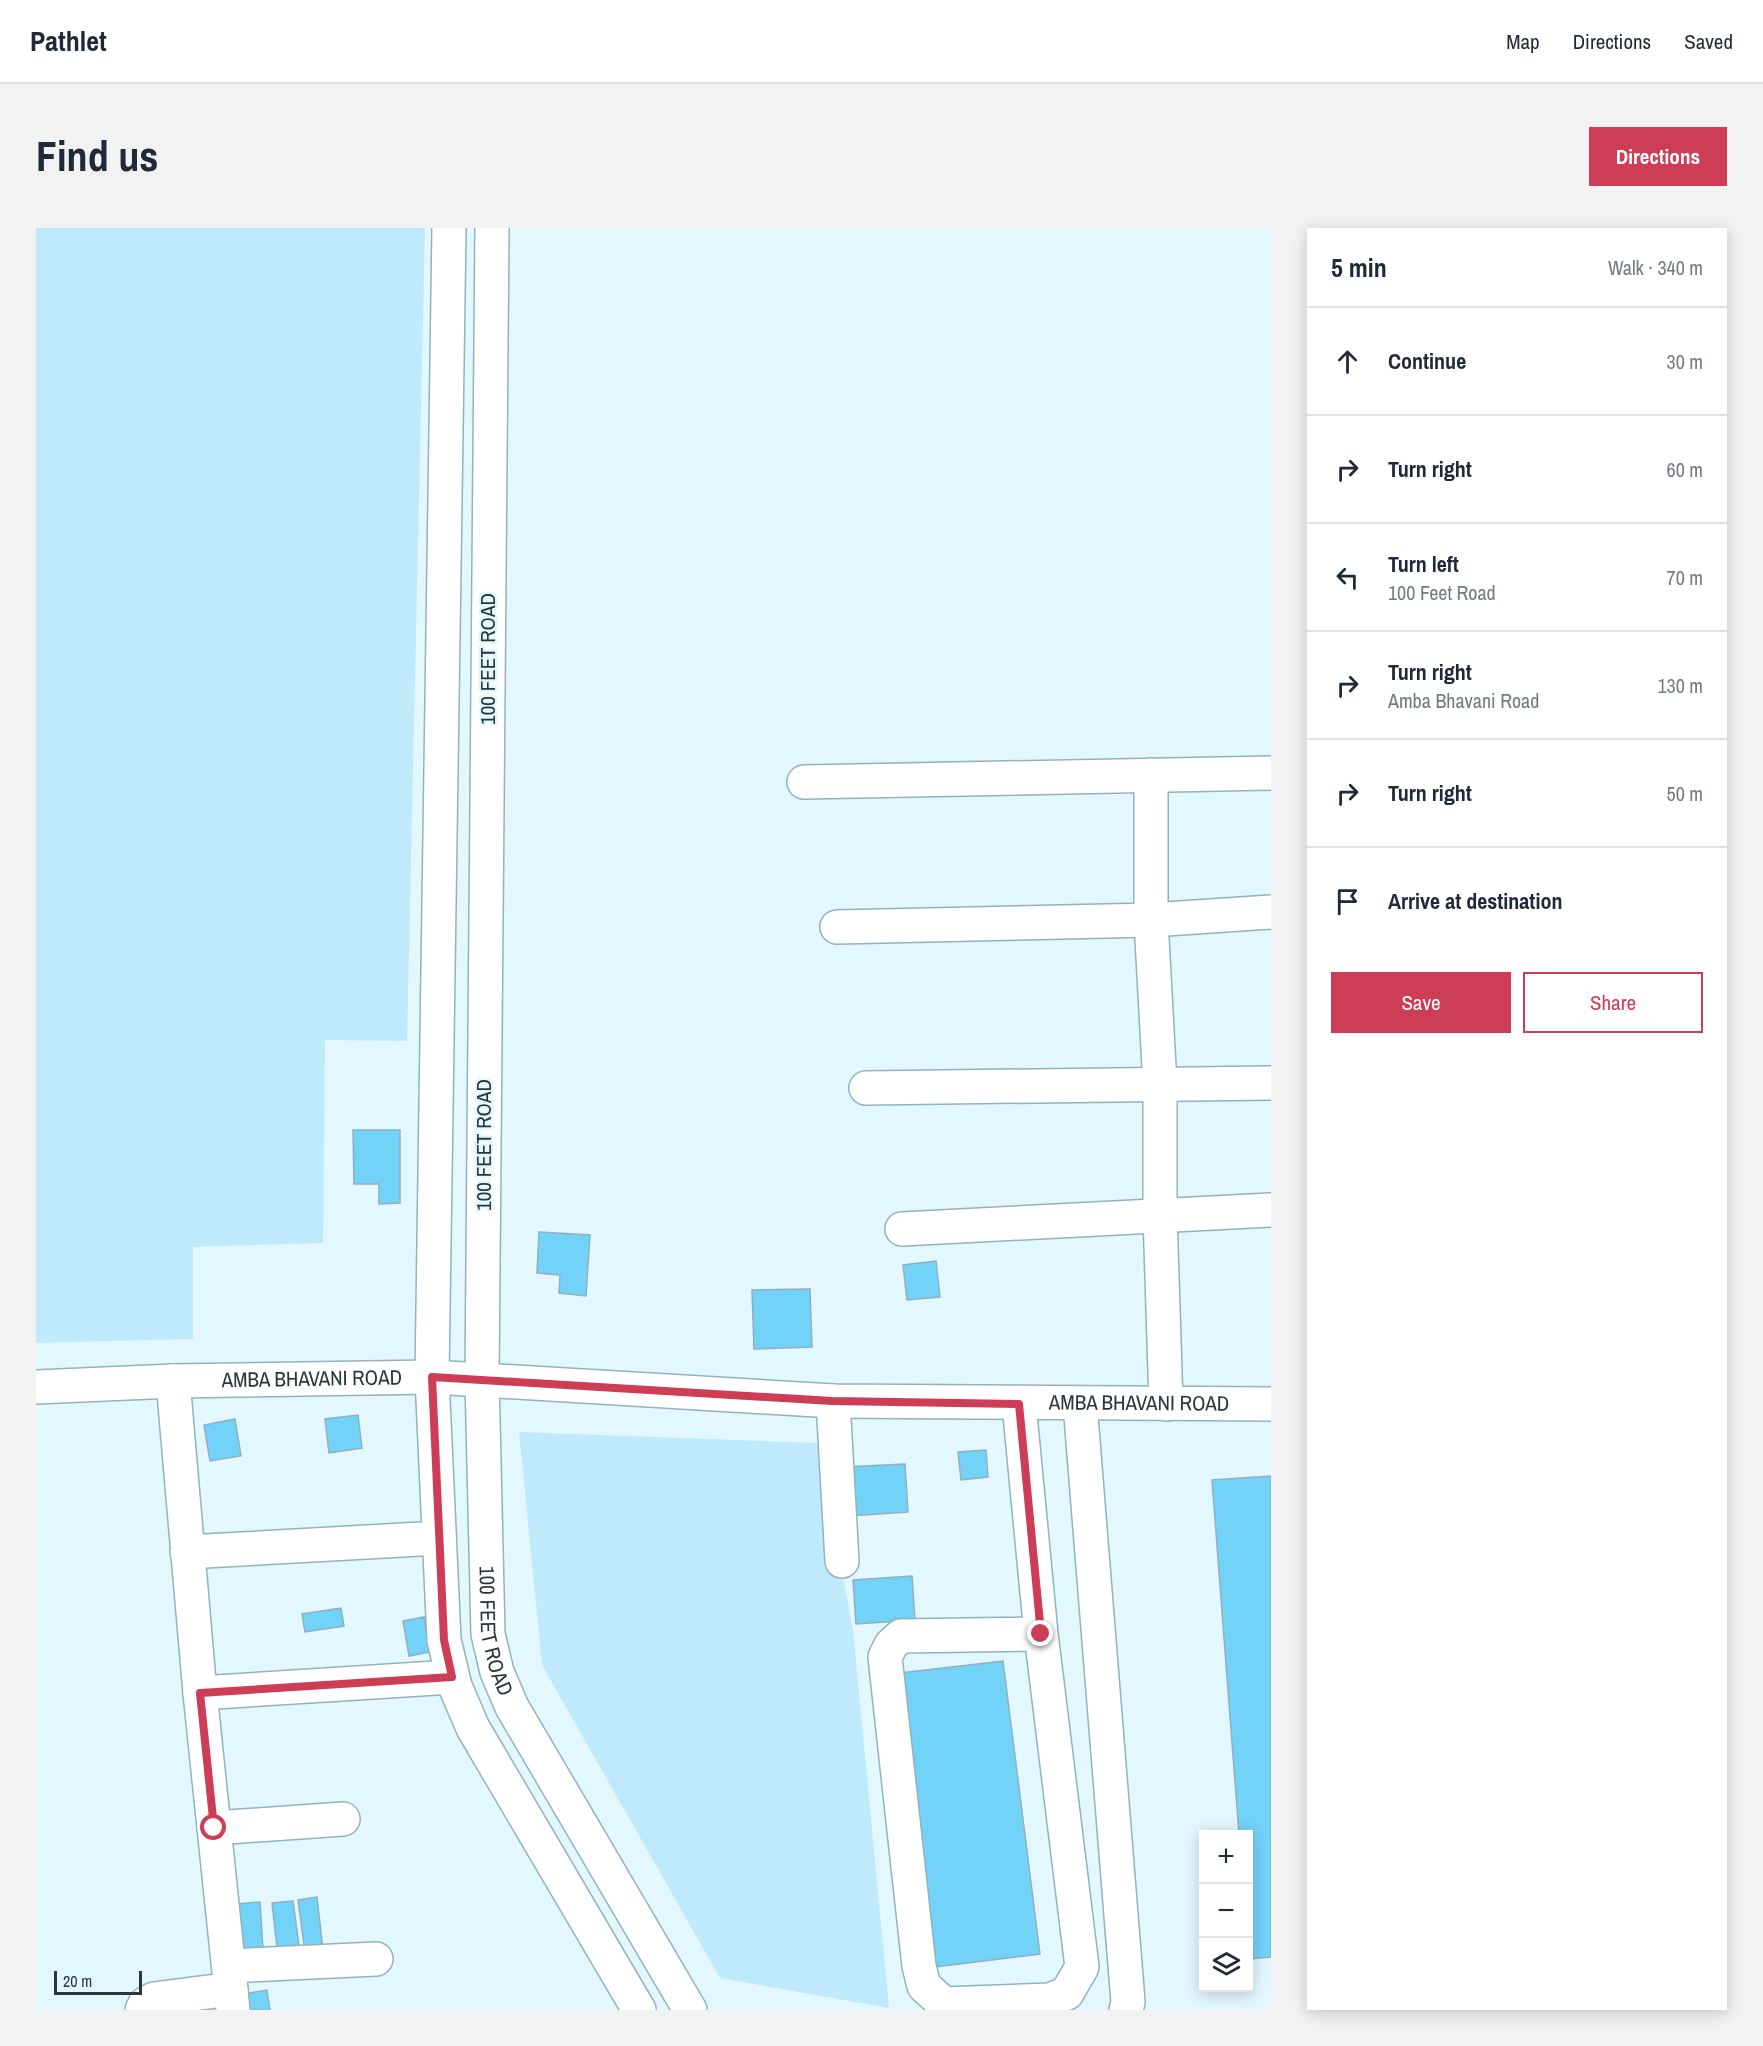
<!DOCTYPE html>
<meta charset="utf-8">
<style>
:root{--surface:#fff;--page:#f2f2f3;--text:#1f2937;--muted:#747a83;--line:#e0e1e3;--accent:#cd3d55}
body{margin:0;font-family:"Archivo Narrow",sans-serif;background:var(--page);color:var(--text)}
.controls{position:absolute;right:18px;bottom:18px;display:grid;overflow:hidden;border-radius:0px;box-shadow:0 3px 15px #0003}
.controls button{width:54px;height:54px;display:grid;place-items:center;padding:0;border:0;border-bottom:2px solid var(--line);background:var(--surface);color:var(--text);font:30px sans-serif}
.scale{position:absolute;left:18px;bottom:15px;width:88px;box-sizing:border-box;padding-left:6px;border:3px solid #29363b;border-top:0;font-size:16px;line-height:21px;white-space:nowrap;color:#29363b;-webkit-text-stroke:4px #e3f7ff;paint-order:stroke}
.stop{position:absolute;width:18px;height:18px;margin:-14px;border:4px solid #cd3d55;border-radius:50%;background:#fff}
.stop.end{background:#cd3d55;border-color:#fff;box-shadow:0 2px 6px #0008}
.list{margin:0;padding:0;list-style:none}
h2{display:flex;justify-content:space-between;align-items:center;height:78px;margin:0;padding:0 24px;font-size:26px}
h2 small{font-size:20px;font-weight:400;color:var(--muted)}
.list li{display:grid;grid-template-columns:39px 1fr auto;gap:18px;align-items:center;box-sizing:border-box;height:108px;padding:0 24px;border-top:2px solid var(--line)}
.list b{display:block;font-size:22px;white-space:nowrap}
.list p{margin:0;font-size:20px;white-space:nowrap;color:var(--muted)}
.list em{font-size:20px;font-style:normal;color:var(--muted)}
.actions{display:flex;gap:12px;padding:18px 24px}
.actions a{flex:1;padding:14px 0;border:2px solid var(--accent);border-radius:0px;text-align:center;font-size:21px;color:var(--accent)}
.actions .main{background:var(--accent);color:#fff}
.icon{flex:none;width:33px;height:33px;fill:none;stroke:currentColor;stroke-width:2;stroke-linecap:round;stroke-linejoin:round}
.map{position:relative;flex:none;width:1235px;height:1782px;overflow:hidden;border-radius:0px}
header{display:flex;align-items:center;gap:36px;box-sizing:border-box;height:84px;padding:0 30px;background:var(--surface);border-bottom:2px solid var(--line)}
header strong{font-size:28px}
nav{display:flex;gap:33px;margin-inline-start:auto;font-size:21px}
.intro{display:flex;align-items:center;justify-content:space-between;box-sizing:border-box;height:144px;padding:0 36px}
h1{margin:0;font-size:42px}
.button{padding:15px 27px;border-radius:0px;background:var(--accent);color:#fff;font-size:21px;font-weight:700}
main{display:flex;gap:36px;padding:0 36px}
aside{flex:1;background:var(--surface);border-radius:0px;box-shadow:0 3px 15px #0003}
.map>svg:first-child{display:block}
.green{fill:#bfeafc}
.building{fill:#72d2f7;stroke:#90b0bd;stroke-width:1.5}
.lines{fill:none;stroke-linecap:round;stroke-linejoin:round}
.minor-casing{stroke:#92b2bf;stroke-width:36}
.major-casing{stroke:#92b2bf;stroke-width:36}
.minor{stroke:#fff;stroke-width:33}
.major{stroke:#fff;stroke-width:33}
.route{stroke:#cd3d55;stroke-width:8}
.labels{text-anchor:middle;stroke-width:5;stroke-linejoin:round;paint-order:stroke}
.street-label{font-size:21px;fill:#29363b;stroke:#e3f7ff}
</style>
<header>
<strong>Pathlet</strong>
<nav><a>Map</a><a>Directions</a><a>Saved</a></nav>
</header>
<div class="intro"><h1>Find us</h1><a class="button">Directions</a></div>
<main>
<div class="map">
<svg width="1235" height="1782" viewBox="0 0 1235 1782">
<rect width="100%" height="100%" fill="#e3f7ff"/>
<path class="green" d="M0,0H389L371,813L289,812L287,1015L157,1019V1111L0,1115Z
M483,1204L781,1215L817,1402L853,1780L684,1750L506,1437Z"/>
<path class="building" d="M317,902H364V975L343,976V956H318Z
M503,1004L554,1007L550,1068L523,1065L524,1047L501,1045Z
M900,1033L904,1069L871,1072L867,1037Z
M774,1061L776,1119L718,1121L716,1062Z
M322,1187L326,1220L293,1225L289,1191Z
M199,1191L205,1228L174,1233L168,1197Z
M950,1222L952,1249L925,1252L922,1224Z
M869,1236L872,1284L812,1288L809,1239Z
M1235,1248V1729L1213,1731L1212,1606H1203L1176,1252Z
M876,1348L879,1392L820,1396L817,1352Z
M305,1380L308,1398L269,1404L266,1386Z
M388,1389L394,1424L373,1428L367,1393Z
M967,1433L1004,1726L900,1739L864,1445Z
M281,1669L287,1722L269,1724L262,1672Z
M257,1673L264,1725L242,1728L236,1675Z
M224,1674L227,1721L203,1722L200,1676Z
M231,1762L234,1782H210L207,1766Z"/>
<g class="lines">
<defs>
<g id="minor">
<path d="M1115,547V692L1124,857V986L1130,1176"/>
<path d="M768,554L1235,545"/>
<path d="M801,699L1115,692L1235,684"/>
<path d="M830,860L1235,855"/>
<path d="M866,1001L1235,982"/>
<path d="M137,1153L164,1465L197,1782"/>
<path id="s1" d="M0,1159L137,1153L396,1149L797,1173L1235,1176"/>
<path d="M797,1173L806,1333"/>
<path d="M983,1176L1005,1406L1046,1739L1031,1765L1014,1772L908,1776L888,1758L883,1738L849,1429L855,1417L865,1408L1005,1406"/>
<path d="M1044,1176L1092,1774L1090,1782"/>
<path d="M151,1324L403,1310"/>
<path d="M164,1465L416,1449"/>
<path d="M178,1600L307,1591"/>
<path d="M193,1738L340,1731"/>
<path d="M106,1782L109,1776L118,1771L195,1761"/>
</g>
<g id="major">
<path d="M413,0L396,1149L408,1412L419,1458L437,1500L603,1782"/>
<path id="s2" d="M456,0L446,1151L452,1406L461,1444L476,1479L654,1782"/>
</g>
</defs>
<use href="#minor" class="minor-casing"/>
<use href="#major" class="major-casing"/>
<use href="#minor" class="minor"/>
<use href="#major" class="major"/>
</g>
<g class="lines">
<path class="route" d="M178,1600L164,1465L416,1449L408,1412L396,1149L796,1173L983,1176L1005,1406"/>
</g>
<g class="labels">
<g class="street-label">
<text transform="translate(452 431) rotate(-90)" y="7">100 FEET ROAD</text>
<text transform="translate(448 917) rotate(-90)" y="7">100 FEET ROAD</text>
<text dy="7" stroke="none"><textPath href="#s1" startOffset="276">AMBA BHAVANI ROAD</textPath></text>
<text dy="7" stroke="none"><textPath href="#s1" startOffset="1104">AMBA BHAVANI ROAD</textPath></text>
<text dy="7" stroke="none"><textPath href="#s2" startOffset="1404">100 FEET ROAD</textPath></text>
</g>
</g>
</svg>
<div class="controls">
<button>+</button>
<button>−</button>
<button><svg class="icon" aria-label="layers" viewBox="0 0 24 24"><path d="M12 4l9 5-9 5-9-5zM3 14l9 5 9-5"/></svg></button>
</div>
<div class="scale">20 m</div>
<div class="stop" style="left:178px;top:1600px"></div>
<div class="stop end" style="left:1005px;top:1406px"></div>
</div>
<aside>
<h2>5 min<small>Walk · 340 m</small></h2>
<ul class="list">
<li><svg class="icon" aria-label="ahead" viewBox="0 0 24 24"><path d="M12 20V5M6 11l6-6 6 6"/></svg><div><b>Continue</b></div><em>30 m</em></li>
<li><svg class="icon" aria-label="right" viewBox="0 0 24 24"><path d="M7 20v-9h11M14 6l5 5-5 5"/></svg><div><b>Turn right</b></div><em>60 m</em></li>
<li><svg class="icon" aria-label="left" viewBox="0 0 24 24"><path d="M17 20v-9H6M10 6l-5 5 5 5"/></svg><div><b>Turn left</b><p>100 Feet Road</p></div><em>70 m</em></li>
<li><svg class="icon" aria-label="right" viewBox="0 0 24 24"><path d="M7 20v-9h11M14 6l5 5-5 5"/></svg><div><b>Turn right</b><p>Amba Bhavani Road</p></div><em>130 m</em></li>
<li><svg class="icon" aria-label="right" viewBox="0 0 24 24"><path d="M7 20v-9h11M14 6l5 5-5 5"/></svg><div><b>Turn right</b></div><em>50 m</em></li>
<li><svg class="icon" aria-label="arrive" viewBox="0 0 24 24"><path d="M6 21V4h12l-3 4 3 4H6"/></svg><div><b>Arrive at destination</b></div></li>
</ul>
<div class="actions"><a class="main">Save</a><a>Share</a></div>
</aside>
</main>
